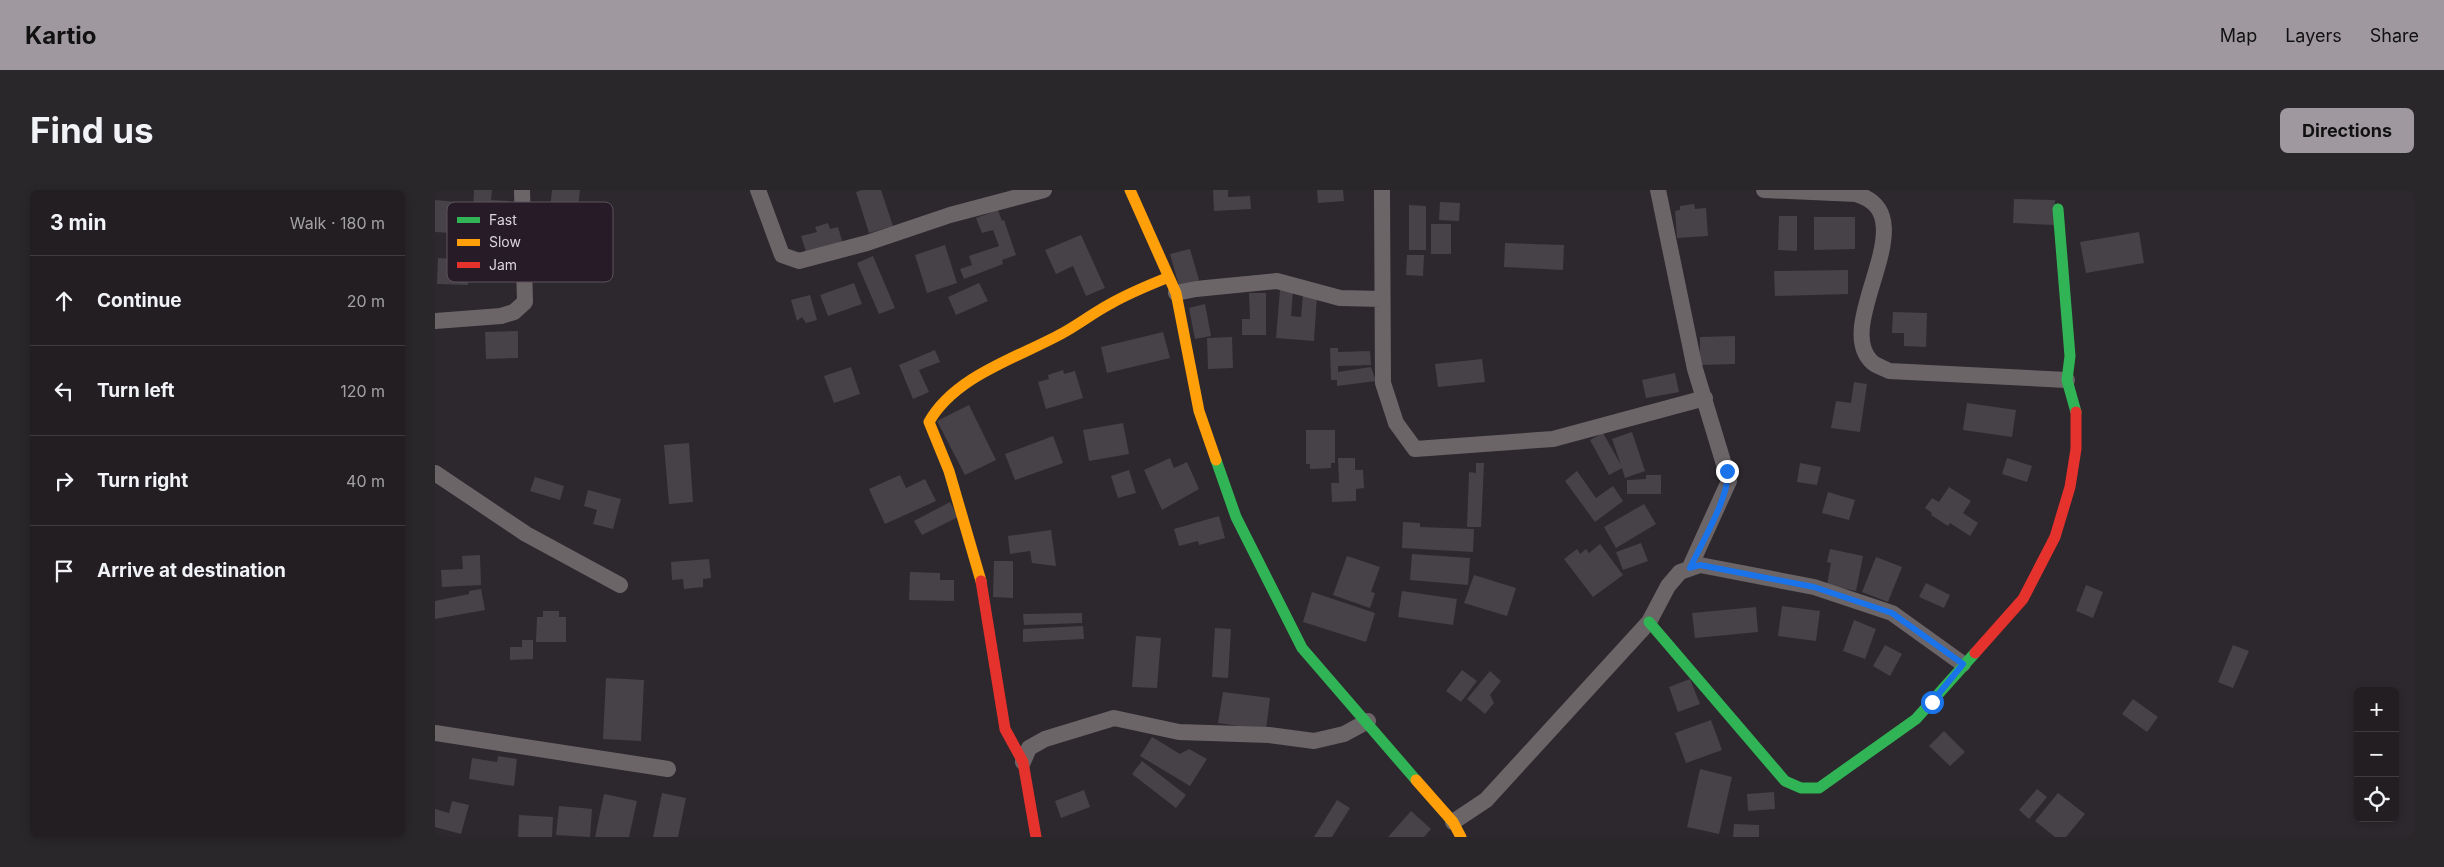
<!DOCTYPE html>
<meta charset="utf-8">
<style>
:root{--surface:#221e22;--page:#2a272a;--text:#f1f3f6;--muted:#a2a2a5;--line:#3f3c40;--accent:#9f989f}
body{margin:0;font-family:Inter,sans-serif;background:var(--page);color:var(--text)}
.controls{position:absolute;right:15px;bottom:15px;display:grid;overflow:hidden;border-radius:8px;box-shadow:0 2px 8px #0003}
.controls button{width:45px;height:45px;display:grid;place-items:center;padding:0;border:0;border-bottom:1px solid var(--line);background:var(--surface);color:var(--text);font:25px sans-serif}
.stop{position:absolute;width:15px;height:15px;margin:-11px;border:4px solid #1a73e8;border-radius:50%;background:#fff}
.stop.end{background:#1a73e8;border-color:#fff;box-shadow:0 1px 5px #0008}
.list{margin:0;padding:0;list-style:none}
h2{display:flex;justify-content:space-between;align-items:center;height:65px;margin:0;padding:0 20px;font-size:21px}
h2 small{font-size:16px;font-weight:400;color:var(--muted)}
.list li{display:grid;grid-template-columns:32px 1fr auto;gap:15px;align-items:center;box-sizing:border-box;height:90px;padding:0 20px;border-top:1px solid var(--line)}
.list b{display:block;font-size:19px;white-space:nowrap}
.list em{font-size:16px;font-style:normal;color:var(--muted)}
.icon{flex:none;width:28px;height:28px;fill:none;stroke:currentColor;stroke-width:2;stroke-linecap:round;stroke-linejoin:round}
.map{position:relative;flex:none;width:1979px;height:647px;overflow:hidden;border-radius:8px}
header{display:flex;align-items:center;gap:30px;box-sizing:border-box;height:70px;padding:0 25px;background:var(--accent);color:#111}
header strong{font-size:24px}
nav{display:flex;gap:28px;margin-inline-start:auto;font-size:18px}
.intro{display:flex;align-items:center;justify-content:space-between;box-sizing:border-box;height:120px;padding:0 30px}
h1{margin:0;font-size:35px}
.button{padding:12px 22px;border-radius:8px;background:var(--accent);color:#111;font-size:18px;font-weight:700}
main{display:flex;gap:30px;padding:0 30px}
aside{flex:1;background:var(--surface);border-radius:8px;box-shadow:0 2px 8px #0003}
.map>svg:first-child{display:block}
.building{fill:#464247}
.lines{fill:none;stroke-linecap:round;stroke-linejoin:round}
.street{stroke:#6b6568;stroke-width:16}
.fast{stroke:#30b455;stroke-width:11}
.slow{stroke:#ff9f0a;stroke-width:11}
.jam{stroke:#e5322d;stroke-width:11}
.route{stroke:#1a73e8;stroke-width:6}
.key{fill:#261b26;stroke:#5d535d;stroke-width:1}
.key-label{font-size:14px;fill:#dcd5dc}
</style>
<header>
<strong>Kartio</strong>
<nav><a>Map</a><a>Layers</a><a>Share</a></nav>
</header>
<div class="intro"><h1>Find us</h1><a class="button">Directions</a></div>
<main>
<aside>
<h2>3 min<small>Walk · 180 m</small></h2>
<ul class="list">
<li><svg class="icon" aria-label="ahead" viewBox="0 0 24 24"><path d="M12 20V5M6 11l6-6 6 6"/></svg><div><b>Continue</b></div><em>20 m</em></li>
<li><svg class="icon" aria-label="left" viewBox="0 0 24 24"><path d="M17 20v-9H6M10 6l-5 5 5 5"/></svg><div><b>Turn left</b></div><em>120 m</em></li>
<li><svg class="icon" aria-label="right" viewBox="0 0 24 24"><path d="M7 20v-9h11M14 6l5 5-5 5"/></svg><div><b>Turn right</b></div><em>40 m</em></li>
<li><svg class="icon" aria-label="arrive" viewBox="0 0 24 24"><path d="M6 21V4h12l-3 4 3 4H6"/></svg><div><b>Arrive at destination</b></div></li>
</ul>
</aside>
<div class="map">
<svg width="1979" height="647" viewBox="0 0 1979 647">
<rect width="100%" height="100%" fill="#2d282d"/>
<path class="building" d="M39,0H57L56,10L74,11L72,45L37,43Z
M117,0H145L141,37L119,35V29H114Z
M427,0H446L458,36L434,43L421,2Z
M778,0H793V7L815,6L816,19L779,21Z
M882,0H908L909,11L883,13Z
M1579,9L1620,10L1619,35L1578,33Z
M0,10L33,13L31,44L0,42Z
M1005,12L1025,13L1024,31L1004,30Z
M1259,14L1260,19L1271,18L1273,46L1242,48L1240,21L1245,20V16Z
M974,15L991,16V60H974Z
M563,20L567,31L569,30L581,65L567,70L568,74L529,89L525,79L537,75L534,66L564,56L558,40L547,43L541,28Z
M1344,26H1362V61L1343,60Z
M1379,27H1420V59L1379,60Z
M393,33L395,39L403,37L408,54L372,65L366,46L382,42L380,37Z
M996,34H1016V64H996Z
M1704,42L1709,73L1651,83L1645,52Z
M646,45L670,98L651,106L638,76L621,84L610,60Z
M1070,53L1129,55L1128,80L1069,77Z
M510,55L522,93L492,103L480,65Z
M755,59L764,90L744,96L735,64Z
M972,65H989L988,86L971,85Z
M438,66L460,118L444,124L422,73Z
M3,68L34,70L33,95L2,94Z
M1413,80V104L1340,106L1339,81Z
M419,93L427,114L393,126L385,105Z
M544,93L553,111L521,125L513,107Z
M845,100L858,101L856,126L866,127L868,104L882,105L879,151L841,148Z
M814,103H831V145H807V129H815Z
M375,105L382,130L371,133L367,127L362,131L356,110Z
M770,114L776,146L760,149L754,118Z
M1458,122L1492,123L1491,157L1469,156V143H1457Z
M83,141V168L51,169L50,142Z
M728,142L735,168L672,183L666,157Z
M1300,146V174L1265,175V147Z
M797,147L798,178L773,179L772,148Z
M895,158H903V162L935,161L936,175L903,176V182L936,177L941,191L902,196V190H896Z
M500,160L505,172L484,180L494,202L478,209L464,175Z
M1047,169L1050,192L1003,197L1000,174Z
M416,177L425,204L399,213L389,186Z
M628,180L629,184L640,181L648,208L611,219L603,192L614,189L613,185Z
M1240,183L1244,202L1211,208L1207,190Z
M1419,192L1432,194L1425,242L1396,238L1401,211L1416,213Z
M1532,213L1581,220L1577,247L1528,240Z
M534,215L561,270L530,285L502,231Z
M688,233L694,264L654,271L648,240Z
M871,240H900V273H896V278L875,279V274H871Z
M1197,242L1210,281L1190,288L1187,278L1174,285L1155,250L1168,243L1186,275L1177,249Z
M618,246L628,273L580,290L570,264Z
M254,253L258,312L234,314L229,255Z
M735,268L739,278L752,272L764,299L727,320L709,280Z
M903,268H920V280H928L929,298L921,299V311L897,312L896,293H904Z
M1572,268L1597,276L1592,292L1567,284Z
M1041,273H1049L1046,337H1032L1034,282L1041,283Z
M1365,273L1386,277L1382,295L1362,292Z
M694,280L701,303L683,308L676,286Z
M1142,281L1161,308L1178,296L1188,311L1160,332L1130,291Z
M465,285L471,298L490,289L501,311L450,334L434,299Z
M1211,285H1226V304H1192V290L1211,289Z
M100,287L129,296L125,310L95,301Z
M1514,297L1536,311L1528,323L1543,333L1535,346L1515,333L1513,336L1496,325L1497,323L1490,318L1497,308L1504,312Z
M153,300L186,309L178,339L158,334L162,320L149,316Z
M1393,302L1420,310L1414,330L1387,323Z
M515,312L523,327L487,345L479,331Z
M1209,314L1221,334L1181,358L1169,337Z
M784,326L790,348L764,355L763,351L744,356L739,339Z
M968,332L985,333V337L1039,339L1038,362L967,358Z
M616,340L621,376L597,373L595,361L575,364L573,346Z
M1206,353L1213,371L1188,380L1181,362Z
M1165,354L1188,385L1158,407L1129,369L1142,359L1145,364L1151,359L1154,363Z
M1395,359L1428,366L1421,401L1392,395L1396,373L1392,372Z
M977,364L1035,368L1033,395L975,390Z
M45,365L46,395L7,397L6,380L28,379L27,366Z
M912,366L945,377L936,402L940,403L935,418L898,405Z
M1441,367L1467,377L1453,412L1427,402Z
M274,369L276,388L268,389V397L249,399L248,389L237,390L236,372Z
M559,371H578V408L558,407Z
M475,382L505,383V390H519V411L474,410Z
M1039,385L1081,398L1072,426L1029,413Z
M1491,393L1515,405L1509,418L1484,407Z
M1651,395L1668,402L1658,428L1641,421Z
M46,399L50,420L0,429V411L34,404V401Z
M967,401L1022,409L1018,435L963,427Z
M877,402L940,423L931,452L868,432Z
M1347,416L1385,421L1381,451L1343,446Z
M1321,417L1323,442L1260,448L1257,423Z
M108,421H124V427H131V452H101L102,427H108Z
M647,423V433L589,435L588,424Z
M1419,430L1441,439L1430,469L1408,461Z
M648,436L649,449L588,452V439Z
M780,438L796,439L793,488L777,487Z
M701,446L726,448L722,498L697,497Z
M87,450H98V469L75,470V457H87Z
M1450,455L1467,464L1455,486L1438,476Z
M1798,455L1814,461L1798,498L1783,492Z
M1027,480L1042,491L1026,512L1011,501Z
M1055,481L1066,491L1055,505L1059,513L1050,524L1032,509Z
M171,488L209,490L206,551L168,549Z
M1255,489L1265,514L1243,522L1234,497Z
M788,502L835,508L831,540L783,533Z
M1698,509L1723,527L1712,542L1687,524Z
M1276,530L1287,560L1251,573L1240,543Z
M1509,541L1530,562L1515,576L1494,556Z
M717,547L745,564L754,559L772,569L755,596L705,566Z
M63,566L82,569L79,596L34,589L37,568L62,572Z
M707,571L751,605L741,618L697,584Z
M1265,579L1297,587L1284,644L1252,637Z
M1602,599L1612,607L1594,629L1584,620Z
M649,600L655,617L626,628L620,611Z
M1339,602L1340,619L1313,621L1312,604Z
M227,603L251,608L243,647H218Z
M1623,603L1650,624L1631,647H1620L1600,631Z
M169,604L202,611L194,647H160Z
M902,610L915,618L897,647H879Z
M17,611L34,615L26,644L0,637V619L14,623Z
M124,616L157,619L155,647L121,645Z
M976,621L996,639L989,647H953Z
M84,625L118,627L117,647H83Z
M1299,634L1324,635V647H1298Z"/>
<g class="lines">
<path class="street" d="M323,0L347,65L364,71L432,53L515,25L609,0
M947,0L948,193L961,233L980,259L1118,249L1270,208
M1223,0L1260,179L1294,291L1255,377
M1329,0L1421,4C1494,25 1396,134 1437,172C1441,176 1449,178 1454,181L1632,190
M741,103L761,99L842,91L905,108L947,109
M0,131L66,126L79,122L90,112L87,0
M0,283L91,344L185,395
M0,543L233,579
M588,572L594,558L610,549L679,528L744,542L834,545L879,551L909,544L933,531
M1018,632L1051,610L1214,432L1233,396L1245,382L1265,375L1379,397L1457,423L1528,474"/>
<path class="fast" d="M1623,19L1635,166L1632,190L1641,222
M781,270L801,327L867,458L981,590
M1214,432L1350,591L1366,598H1384L1481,529L1540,463"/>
<path class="slow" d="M695,0L741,103L764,221L781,270
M546,391L514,281L494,232C520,186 582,168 626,144C643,135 658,123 675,114C694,103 714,95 734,87
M981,590L1018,632L1026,647"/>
<path class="jam" d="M546,391L570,539L588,572L601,647
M1540,463L1588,409L1620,347L1635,297L1641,259V222"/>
</g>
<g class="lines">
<path class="route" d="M1292,281C1297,302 1265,356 1255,378L1265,375L1379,397L1457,423L1528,474L1497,512"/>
</g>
<rect x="12" y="12" width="166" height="80" rx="8" class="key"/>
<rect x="22" y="27" width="23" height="6" fill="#30b455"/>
<rect x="22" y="49" width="23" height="7" fill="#ff9f0a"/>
<rect x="22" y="72" width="23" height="6" fill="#e5322d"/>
<g class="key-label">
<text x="54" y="35">Fast</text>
<text x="54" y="57">Slow</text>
<text x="54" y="80">Jam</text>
</g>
</svg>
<div class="controls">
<button>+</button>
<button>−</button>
<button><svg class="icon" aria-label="locate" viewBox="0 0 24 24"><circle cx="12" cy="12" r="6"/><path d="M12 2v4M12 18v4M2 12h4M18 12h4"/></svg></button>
</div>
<div class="stop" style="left:1497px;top:512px"></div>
<div class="stop end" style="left:1292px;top:281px"></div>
</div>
</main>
